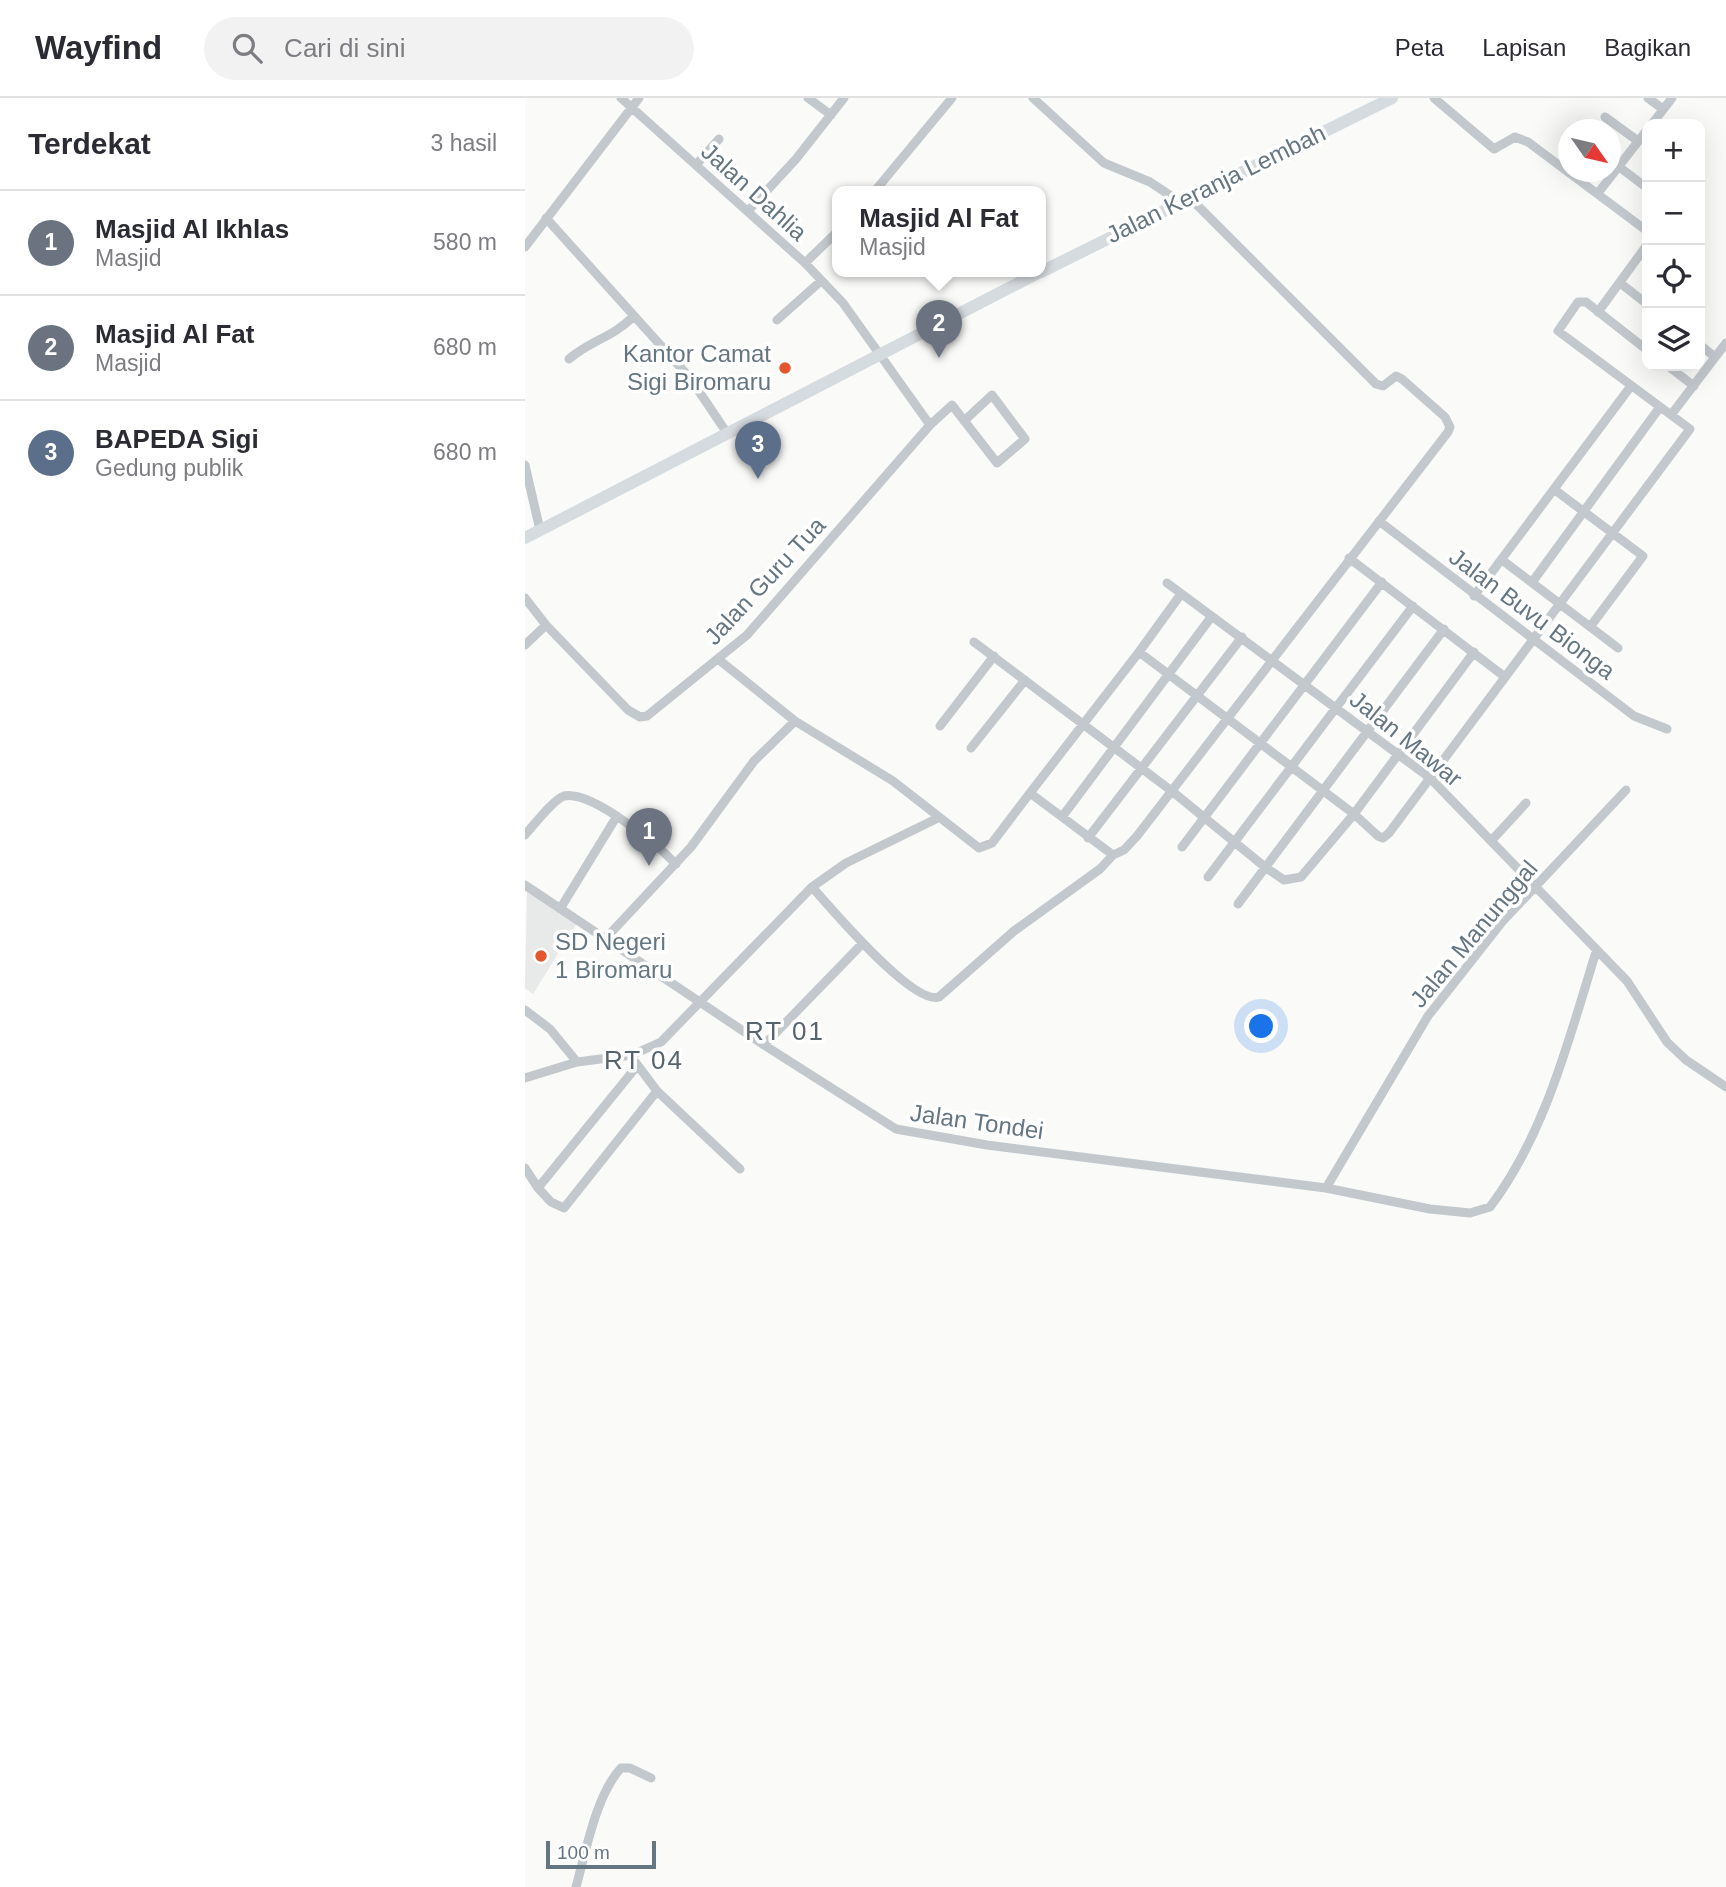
<!DOCTYPE html>
<html lang="id">
<meta charset="utf-8">
<style>
:root{--surface:#fff;--page:#f2f2f3;--text:#2b2b33;--muted:#7c7c81;--line:#e1e1e2;--accent:#7c3aed}
body{margin:0;font-family:Arial,sans-serif;background:var(--page);color:var(--text)}
.controls{position:absolute;right:21px;top:21px;display:grid;overflow:hidden;border-radius:14px;box-shadow:0 7px 28px #0002}
.controls button{width:63px;height:63px;display:grid;place-items:center;padding:0;border:0;border-bottom:2px solid var(--line);background:var(--surface);color:var(--text);font:35px sans-serif}
.compass{position:absolute;left:1033px;top:21px;width:63px;height:63px;border-radius:50%;background:var(--surface);box-shadow:0 7px 28px #0002;rotate:124deg}
.scale{position:absolute;left:21px;bottom:18px;width:110px;box-sizing:border-box;padding-left:7px;border:4px solid #657683;border-top:0;font-size:19px;line-height:24px;white-space:nowrap;color:#657683;-webkit-text-stroke:5px #fff;paint-order:stroke}
.you{position:absolute;left:737px;top:929px;width:24px;height:24px;margin:-18px;border:5px solid #fff;border-radius:50%;background:#1a73e8;box-shadow:0 0 0 10px #1a73e833}
.badge{display:grid;place-items:center;width:46px;height:46px;border-radius:50%;background:var(--accent);color:#fff;font-size:23px;font-weight:700}
.pin{position:absolute;translate:-50% -58px;filter:drop-shadow(0 2px 4px #0008)}
.pin::after{content:'';position:absolute;top:37px;width:24px;height:21px;background:inherit;clip-path:polygon(0 0,100% 0,50% 100%)}
.popup{position:absolute;left:307px;top:88px;width:214px;height:91px;box-sizing:border-box;display:grid;place-content:center;border-radius:14px;background:var(--surface);filter:drop-shadow(0 2px 5px #0005);font-size:23px;white-space:nowrap;color:var(--muted)}
.popup b{font-size:26px;color:var(--text)}
.popup::after{content:'';position:absolute;left:50%;top:100%;margin-left:-14px;border:14px solid transparent;border-top-color:var(--surface)}
.list{margin:0;padding:0;list-style:none}
h2{display:flex;justify-content:space-between;align-items:center;height:91px;margin:0;padding:0 28px;font-size:30px}
h2 small{font-size:23px;font-weight:400;color:var(--muted)}
.list li{display:grid;grid-template-columns:46px 1fr auto;gap:21px;align-items:center;box-sizing:border-box;height:105px;padding:0 28px;border-top:2px solid var(--line)}
.list b{display:block;font-size:26px;white-space:nowrap}
.list p{margin:0;font-size:23px;white-space:nowrap;color:var(--muted)}
.list em{font-size:23px;font-style:normal;color:var(--muted)}
.icon{flex:none;width:38px;height:38px;fill:none;stroke:currentColor;stroke-width:2;stroke-linecap:round;stroke-linejoin:round}
.map{position:relative;flex:none;width:1201px;height:1789px;overflow:hidden}
header{display:flex;align-items:center;gap:42px;box-sizing:border-box;height:98px;padding:0 35px;background:var(--surface);border-bottom:2px solid var(--line)}
header strong{font-size:33px}
nav{display:flex;gap:38px;margin-inline-start:auto;font-size:24px}
.search{width:490px;height:63px;background:var(--page);display:flex;align-items:center;gap:18px;box-sizing:border-box;padding:0 24px;border-radius:38px;color:var(--muted);font-size:26px}
main{display:flex}
aside{flex:1;background:var(--surface)}
.map>svg:first-child{display:block}
.built{fill:#e8e9e9}
.lines{fill:none;stroke-linecap:round;stroke-linejoin:round}
.minor{stroke:#c3c8cc;stroke-width:9}
.major{stroke:#d6dbdf;stroke-width:12}
.poi-dot{fill:#e4572e;stroke:#fff;stroke-width:2.5}
.labels{text-anchor:middle;stroke-width:7;stroke-linejoin:round;paint-order:stroke}
.street-label{font-size:24px;fill:#657683;stroke:#fff}
.poi-label{font-size:24px;fill:#657683;stroke:#fff;text-anchor:end}
.neighbourhood-label{font-size:26px;letter-spacing:2px;fill:#57646e;stroke:#fff}
</style>
<header>
<strong>Wayfind</strong>
<div class="search"><svg class="icon" aria-label="search" viewBox="0 0 24 24"><circle cx="10" cy="10" r="6"/><path d="M15 15l6 6"/></svg>Cari di sini</div>
<nav><a>Peta</a><a>Lapisan</a><a>Bagikan</a></nav>
</header>
<main>
<aside>
<h2>Terdekat<small>3 hasil</small></h2>
<ul class="list">
<li><span class="badge" style="background:#6b7280">1</span><div><b>Masjid Al Ikhlas</b><p>Masjid</p></div><em>580 m</em></li>
<li><span class="badge" style="background:#6b7280">2</span><div><b>Masjid Al Fat</b><p>Masjid</p></div><em>680 m</em></li>
<li><span class="badge" style="background:#5c6f8a">3</span><div><b>BAPEDA Sigi</b><p>Gedung publik</p></div><em>680 m</em></li>
</ul>
</aside>
<div class="map">
<svg width="1201" height="1789" viewBox="0 0 1201 1789">
<rect width="100%" height="100%" fill="#fafaf8"/>
<path class="built" d="M2,793L52,825L8,896L0,890Z"/>
<g class="lines">
<path class="minor" d="M283,0L306,17
M508,0L579,65L625,84L655,104
M909,0L969,51L990,39L1003,44L1122,133
M1123,0L1138,11
M1080,19L1113,43
M1127,26L1147,0
M171,67L194,41
M1093,68L1122,90
M349,94L427,0
M1073,95L1122,32
M223,113L271,61L319,0
M21,120L165,280L202,335
M0,149L114,0
M280,165L312,134
M1095,185L1122,206
M1073,214L1122,147
M252,222L296,183
M1175,247L1190,259
M44,261C66,242 87,240 109,218
M1143,268L1169,288
M1146,317L1201,245
M405,327L427,307L472,365L500,341L467,297L439,323
M0,367L15,432
M1030,392L1118,458L1065,529
M854,423L1109,618L1142,631
M824,460L980,579
M977,462L1093,550
M1008,483L1135,309
M642,485L905,680L1102,883L1142,944L1161,962L1201,989
M949,498L1106,288
M0,500L21,527L103,612L115,619L122,618L222,537L405,327L318,205L280,165L96,0
M449,544L648,694L740,769L759,782L776,779L829,716L853,738L858,740L864,735L1165,331L1033,233L1053,204H1061L1122,252
M0,547L21,527
M614,554L656,496
M193,561L270,623L368,683L454,750L467,745L505,695
M415,628L469,558
M446,650L500,582
M537,719L687,518
M0,737C8,728 29,701 39,698C67,692 132,747 151,766
M563,740L717,539
M966,743L1001,705
M657,749L857,484
M588,757L505,695L614,554L829,716L949,554
M683,779L888,508
M0,787L239,947L371,1031L462,1047L801,1090L905,1111L945,1115L965,1109C1021,1035 1044,940 1071,854
M287,789L321,765L413,720
M713,806L919,531
M35,811L92,718
M80,841L166,749L229,663L270,623
M0,912L25,931L52,964
M239,947L338,845
M111,965L132,993L215,1071
M0,980L52,964L107,957L136,944L287,789C307,811 387,907 414,899L489,833L575,771L588,757L599,752L612,738L923,334L925,329L920,319L877,281L871,278L858,288L851,286L664,99
M0,1070L13,1090L112,968
M13,1090L26,1104L39,1110L132,993
M801,1090L903,918L977,824L1101,692
M51,1789C61,1753 71,1697 96,1670H105L126,1680"/>
<path class="major" d="M516,174L867,0
M0,440L515,174"/>
</g>
<g class="poi-dot">
<circle cx="260" cy="270" r="7"/>
<circle cx="16" cy="858" r="7"/>
</g>
<g class="labels">
<g class="street-label">
<text transform="translate(691 86) rotate(-26)" y="8">Jalan Keranja Lembah</text>
<text transform="translate(229 94) rotate(42)" y="8">Jalan Dahlia</text>
<text transform="translate(240 483) rotate(-47)" y="8">Jalan Guru Tua</text>
<text transform="translate(1007 516) rotate(37)" y="8">Jalan Buvu Bionga</text>
<text transform="translate(881 641) rotate(39)" y="8">Jalan Mawar</text>
<text transform="translate(949 836) rotate(-50)" y="8">Jalan Manunggal</text>
<text transform="translate(452 1024) rotate(8)" y="8">Jalan Tondei</text>
</g>
<g class="poi-label">
<text x="246" y="264">Kantor Camat<tspan x="246" dy="28">Sigi Biromaru</tspan></text>
<text x="30" y="852" text-anchor="start">SD Negeri<tspan x="30" dy="28">1 Biromaru</tspan></text>
</g>
<g class="neighbourhood-label">
<text x="260" y="942">RT 01</text>
<text x="119" y="971">RT 04</text>
</g>
</g>
</svg>
<div class="controls">
<button>+</button>
<button>−</button>
<button><svg class="icon" aria-label="locate" viewBox="0 0 24 24"><circle cx="12" cy="12" r="6"/><path d="M12 2v4M12 18v4M2 12h4M18 12h4"/></svg></button>
<button><svg class="icon" aria-label="layers" viewBox="0 0 24 24"><path d="M12 4l9 5-9 5-9-5zM3 14l9 5 9-5"/></svg></button>
</div>
<svg class="compass" viewBox="-18 -18 36 36"><path d="M0-13l5 13h-10z" fill="#e53935"/><path d="M0 13l5-13h-10z" fill="#7c7c81"/></svg>
<div class="scale">100 m</div>
<div class="you"></div>
<div class="pin badge" style="left:124px;top:768px;background:#6b7280">1</div>
<div class="pin badge" style="left:414px;top:260px;background:#6b7280">2</div>
<div class="popup"><b>Masjid Al Fat</b>Masjid</div>
<div class="pin badge" style="left:233px;top:381px;background:#5c6f8a">3</div>
</div>
</main>
